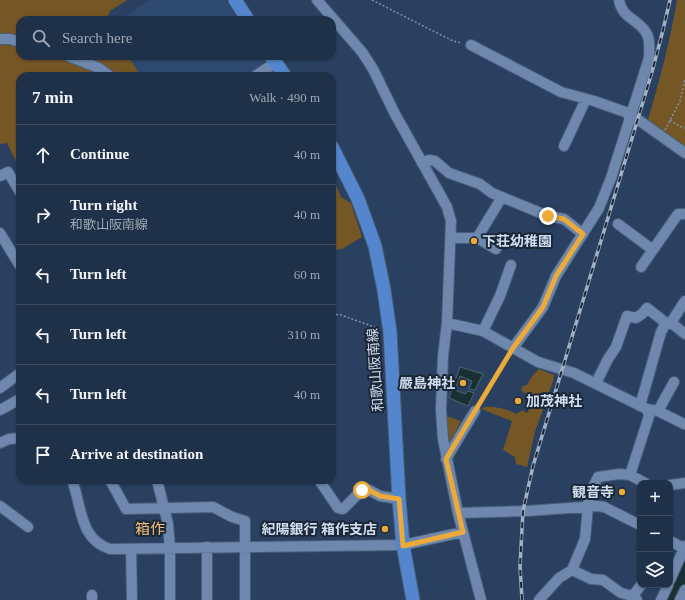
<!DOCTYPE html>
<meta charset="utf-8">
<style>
:root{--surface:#1f3049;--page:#2c3c53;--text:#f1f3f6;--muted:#a1a9b4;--line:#3c4b61}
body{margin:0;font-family:"Times New Roman","Noto Sans JP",serif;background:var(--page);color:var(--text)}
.controls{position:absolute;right:12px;bottom:12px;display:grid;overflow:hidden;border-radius:8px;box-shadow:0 1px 3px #0004}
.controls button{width:36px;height:36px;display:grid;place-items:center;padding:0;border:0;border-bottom:1px solid var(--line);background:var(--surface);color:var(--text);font:20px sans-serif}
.stop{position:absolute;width:12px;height:12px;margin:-9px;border:3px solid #ebaa39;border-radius:50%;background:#fff}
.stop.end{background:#ebaa39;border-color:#fff;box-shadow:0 1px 4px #0008}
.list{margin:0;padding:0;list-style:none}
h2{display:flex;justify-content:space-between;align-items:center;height:52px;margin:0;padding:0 16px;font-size:17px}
h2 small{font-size:13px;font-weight:400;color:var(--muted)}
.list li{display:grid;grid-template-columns:26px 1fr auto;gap:12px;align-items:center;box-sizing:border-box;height:60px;padding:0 16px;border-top:1px solid var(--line)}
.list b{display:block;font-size:15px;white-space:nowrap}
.list p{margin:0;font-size:13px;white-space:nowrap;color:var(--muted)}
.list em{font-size:13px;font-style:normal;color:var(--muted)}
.icon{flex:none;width:22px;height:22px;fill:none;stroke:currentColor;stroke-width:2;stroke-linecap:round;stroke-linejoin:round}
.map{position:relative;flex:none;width:685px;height:600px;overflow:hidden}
.search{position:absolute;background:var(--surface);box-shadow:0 1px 3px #0004;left:16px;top:16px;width:320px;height:44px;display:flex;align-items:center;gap:10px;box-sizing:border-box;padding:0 14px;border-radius:12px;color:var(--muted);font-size:15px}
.panel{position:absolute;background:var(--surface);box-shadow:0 1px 3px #0004;left:16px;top:72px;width:320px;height:412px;border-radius:12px}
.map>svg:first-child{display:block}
.built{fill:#2e4a70}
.green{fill:#755625}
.water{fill:#183031;stroke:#4f646b}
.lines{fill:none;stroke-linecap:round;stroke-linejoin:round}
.river{stroke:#183031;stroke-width:13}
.minor-casing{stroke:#495d79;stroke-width:12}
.major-casing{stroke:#495d79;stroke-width:15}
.path{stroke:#8093ad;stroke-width:1.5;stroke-dasharray:2 2;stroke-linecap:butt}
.minor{stroke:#6e88ad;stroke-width:10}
.major{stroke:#5386cc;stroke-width:13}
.rail-casing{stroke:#9fb1c8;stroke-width:3.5}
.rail{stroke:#1c2736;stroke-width:2;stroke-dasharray:6;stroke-linecap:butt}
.route{stroke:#ebaa39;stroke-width:5}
.poi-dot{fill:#ebaa39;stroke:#1c2736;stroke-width:1.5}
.labels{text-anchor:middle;stroke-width:4;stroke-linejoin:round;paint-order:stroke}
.poi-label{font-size:14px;font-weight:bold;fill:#ceddf1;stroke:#1c2736;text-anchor:end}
.street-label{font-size:14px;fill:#ceddf1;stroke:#1c2736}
.neighbourhood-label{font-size:15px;fill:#f1c37f;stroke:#1c2736}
</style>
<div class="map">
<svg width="685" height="600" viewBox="0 0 685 600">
<rect width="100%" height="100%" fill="#294061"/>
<path class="built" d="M149,0H225L238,20H120Z
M128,56H262L265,60L264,65L248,76H141Z"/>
<path class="green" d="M0,0H127L110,11L108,16L105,20H20V56H128L141,76H20V166L19,167L7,143L0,144Z
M677,0H685V150L647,123C659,82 670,42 677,0Z
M332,176L341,197L351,203L362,237L342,249L332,250Z
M539,369L554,375L553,381L535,432L527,467L516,464L515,457L503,450L512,421L481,409L484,407C496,406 506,409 517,414L522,410L527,413L535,400L522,391L521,389L523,386L527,385L532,376Z
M443,415L461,421L449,444Z"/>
<path class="water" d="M460,367L483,374L475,390L469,389L472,381L460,376L455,390L465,394L468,391L474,393L468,406L449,398Z"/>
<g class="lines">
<path class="river" d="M671,600L685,569"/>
<defs>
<path id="minor" d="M317,0L362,52L373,69L395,114L447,207L451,221L447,323L443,356L441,410L443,439L458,513L481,600
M0,39H10L20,42
M471,45L561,92L594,101L631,114
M68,56L99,68L110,76
M255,76L275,63
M629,117L640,121L685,153
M564,146L586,99
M422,163L429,160L435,161L449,173L480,184L492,193L548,216L564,219L583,234
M0,176L8,172L20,192
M618,224L653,250
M0,233L20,266
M451,238H477L496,249
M477,238L502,197
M641,267L678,214H685
M447,323L483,331L538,362L574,373L647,409L649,416L630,475
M670,324L685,301
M483,331L500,296L511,265
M513,348L543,307L556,276L599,208L611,178L649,58C649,50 651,38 645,31C636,18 622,18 619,0
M596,383L608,359L616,347L627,316L636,318L642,314L647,308L666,323L674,325L685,334
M0,388L20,373
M640,406L661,332L666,323
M647,409L658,411L674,382
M0,410L20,399
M658,411L684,424H685
M0,443L9,439L20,438
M446,459L475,411
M72,480C82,506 79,539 110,549L403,545L463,532
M110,480L126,509L213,507L232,517L245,521V600
M157,480L168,524L170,548V600
M319,480L338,508L343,509L362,490H369L380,496L399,499
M670,485L685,483
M0,506L28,527
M458,513L527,511L597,506L604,507L640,525
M670,541L685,549
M131,549L132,600
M572,570L591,579L603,580L621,593L633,596L637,600
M670,580L685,546
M92,595V600
M633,596L641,585
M207,600V547
M539,600L559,578L572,570L585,539L589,496L598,477L619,474L630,475L645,483
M661,600L668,585
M680,600L685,590"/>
<path id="major" d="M235,0L248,20
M271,56L285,76
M332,147L358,199L375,246L384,290L390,332L399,499L403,545L413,600"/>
</defs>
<use href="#minor" class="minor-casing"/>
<use href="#major" class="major-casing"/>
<path class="path" d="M372,0L453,41L462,43
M670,120L679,126L685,128
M665,130L680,101L685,79
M332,314L341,315L380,329
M479,405L509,355"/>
<use href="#minor" class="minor"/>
<use href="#major" class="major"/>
<defs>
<path id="rail" d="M522,600L520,566L523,511L533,466L652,72L663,30L670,0"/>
</defs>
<use href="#rail" class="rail-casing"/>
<use href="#rail" class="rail"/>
</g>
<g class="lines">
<path class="route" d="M362,490H369L380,496L399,499L403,546L463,532L446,459L513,348L543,307L556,276L583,234L564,219L548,216"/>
</g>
<g class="poi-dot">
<circle cx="474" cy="241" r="4"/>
<circle cx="463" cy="383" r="4"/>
<circle cx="518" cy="401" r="4"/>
<circle cx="622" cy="492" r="4"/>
<circle cx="385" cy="529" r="4"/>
</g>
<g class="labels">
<g class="poi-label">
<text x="482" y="246" text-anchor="start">下荘幼稚園</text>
<text x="455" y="388">嚴島神社</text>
<text x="526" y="406" text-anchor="start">加茂神社</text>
<text x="614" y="497">観音寺</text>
<text x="377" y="534">紀陽銀行 箱作支店</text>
</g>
<g class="street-label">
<text transform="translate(375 370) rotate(-94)" y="5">和歌山阪南線</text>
</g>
<g class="neighbourhood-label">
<text x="150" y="534">箱作</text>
</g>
</g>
</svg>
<div class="controls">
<button>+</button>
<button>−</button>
<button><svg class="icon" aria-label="layers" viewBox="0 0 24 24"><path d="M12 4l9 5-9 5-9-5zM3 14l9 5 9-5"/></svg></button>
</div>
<div class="stop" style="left:362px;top:490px"></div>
<div class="stop end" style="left:548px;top:216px"></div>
<div class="search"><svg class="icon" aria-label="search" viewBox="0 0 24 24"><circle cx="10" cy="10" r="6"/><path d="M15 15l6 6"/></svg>Search here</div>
<section class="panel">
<h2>7 min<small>Walk · 490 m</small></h2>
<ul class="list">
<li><svg class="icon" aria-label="ahead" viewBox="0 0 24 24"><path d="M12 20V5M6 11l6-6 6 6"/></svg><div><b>Continue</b></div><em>40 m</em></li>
<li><svg class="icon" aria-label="right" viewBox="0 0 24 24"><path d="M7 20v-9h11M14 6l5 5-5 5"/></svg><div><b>Turn right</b><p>和歌山阪南線</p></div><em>40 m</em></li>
<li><svg class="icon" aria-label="left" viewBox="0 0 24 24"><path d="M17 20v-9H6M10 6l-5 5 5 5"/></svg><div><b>Turn left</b></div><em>60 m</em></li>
<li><svg class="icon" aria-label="left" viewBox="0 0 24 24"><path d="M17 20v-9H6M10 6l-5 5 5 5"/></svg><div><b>Turn left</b></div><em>310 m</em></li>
<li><svg class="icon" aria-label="left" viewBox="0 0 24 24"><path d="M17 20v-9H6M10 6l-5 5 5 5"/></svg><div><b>Turn left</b></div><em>40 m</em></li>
<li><svg class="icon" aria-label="arrive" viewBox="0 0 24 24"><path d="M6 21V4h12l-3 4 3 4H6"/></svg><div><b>Arrive at destination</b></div></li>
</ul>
</section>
</div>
